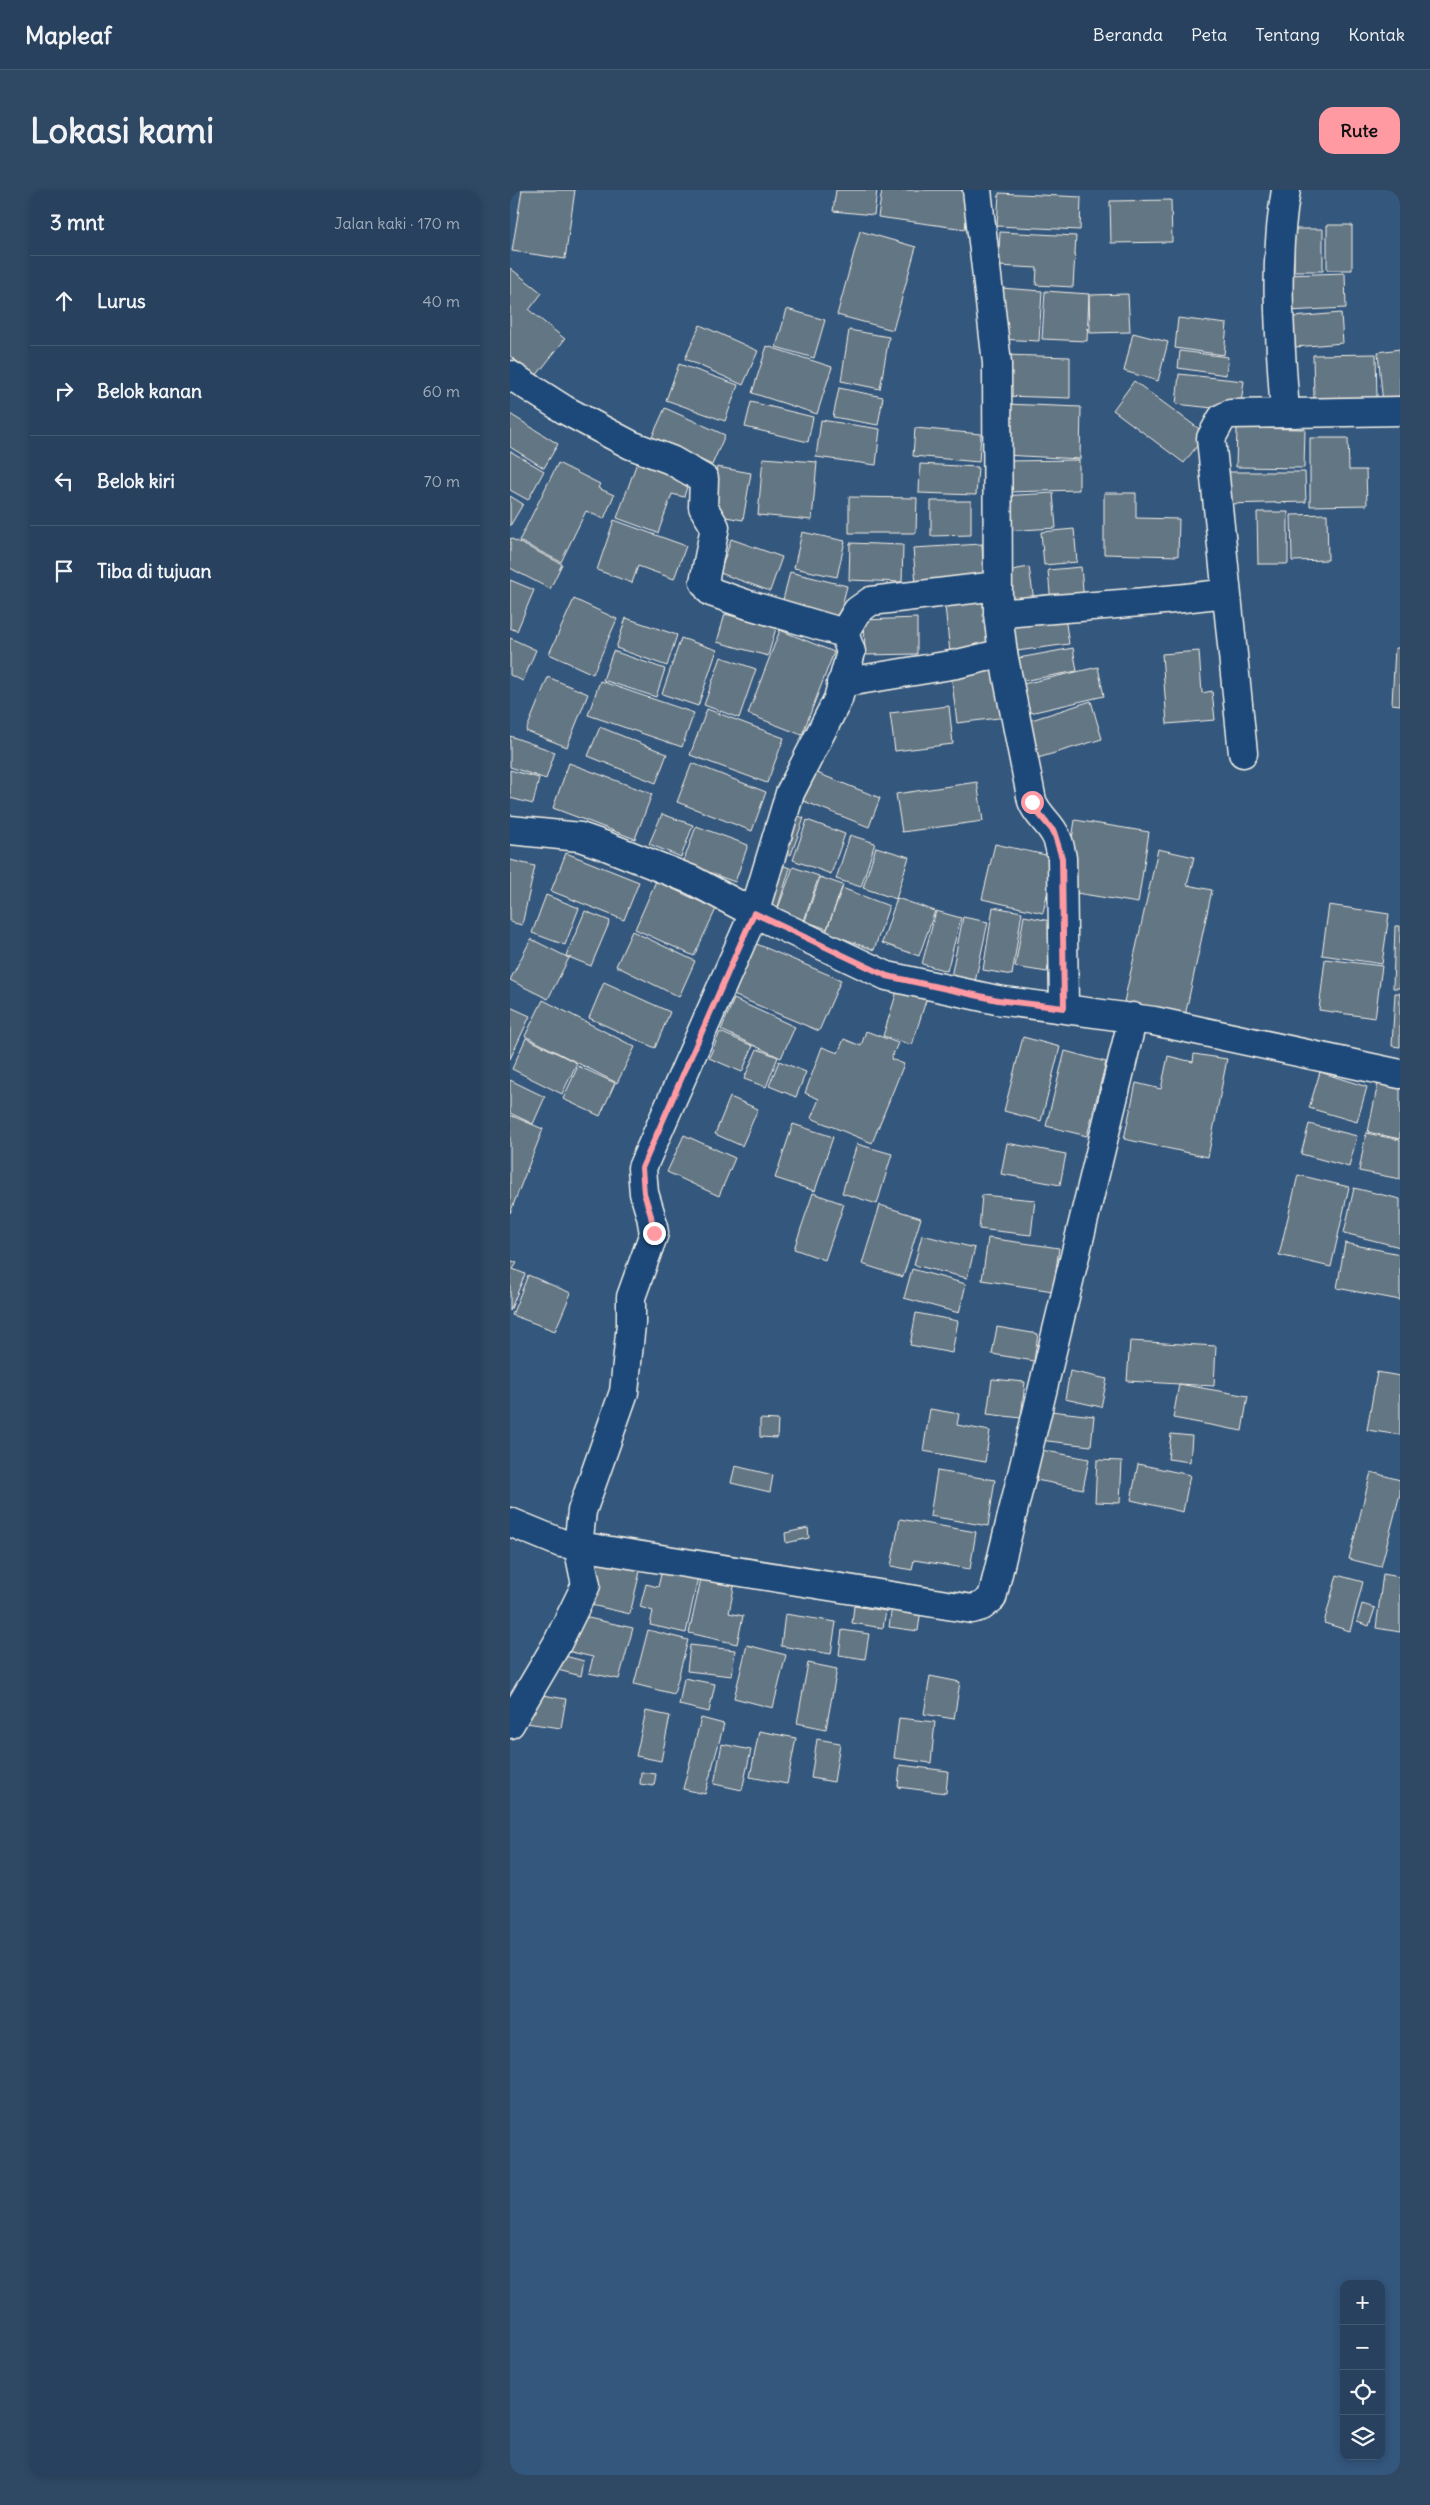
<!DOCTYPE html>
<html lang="id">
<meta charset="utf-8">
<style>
:root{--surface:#27415e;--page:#2f4864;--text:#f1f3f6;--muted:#a4afbc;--line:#435a73;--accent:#ff9aa2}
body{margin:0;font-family:Delius,sans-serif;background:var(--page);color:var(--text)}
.controls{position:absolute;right:15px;bottom:15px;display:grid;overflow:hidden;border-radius:10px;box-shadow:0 2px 8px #0003}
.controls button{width:45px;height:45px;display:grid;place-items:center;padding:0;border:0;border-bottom:1px solid var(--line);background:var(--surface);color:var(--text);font:25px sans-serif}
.stop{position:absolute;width:15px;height:15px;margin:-11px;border:4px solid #ff9aa2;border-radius:50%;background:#fff}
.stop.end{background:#ff9aa2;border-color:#fff;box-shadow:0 1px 5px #0008}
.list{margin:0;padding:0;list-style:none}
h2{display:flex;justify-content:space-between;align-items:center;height:65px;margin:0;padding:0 20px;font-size:21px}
h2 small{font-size:16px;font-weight:400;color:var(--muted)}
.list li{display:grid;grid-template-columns:32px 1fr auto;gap:15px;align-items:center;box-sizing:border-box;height:90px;padding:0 20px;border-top:1px solid var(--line)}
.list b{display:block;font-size:19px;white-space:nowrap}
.list em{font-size:16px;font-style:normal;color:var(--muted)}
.icon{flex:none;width:28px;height:28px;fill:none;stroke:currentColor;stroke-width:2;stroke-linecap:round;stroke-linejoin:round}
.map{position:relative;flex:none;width:890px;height:2285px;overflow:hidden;border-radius:15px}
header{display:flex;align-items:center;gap:30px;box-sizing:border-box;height:70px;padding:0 25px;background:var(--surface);border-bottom:1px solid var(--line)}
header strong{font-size:24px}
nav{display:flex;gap:28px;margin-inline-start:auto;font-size:18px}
.intro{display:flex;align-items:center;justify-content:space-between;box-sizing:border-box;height:120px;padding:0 30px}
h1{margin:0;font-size:35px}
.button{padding:12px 22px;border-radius:15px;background:var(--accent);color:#111;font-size:18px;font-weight:700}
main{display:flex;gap:30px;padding:0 30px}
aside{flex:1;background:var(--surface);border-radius:15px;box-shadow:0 2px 8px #0003}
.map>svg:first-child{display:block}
.building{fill:#647684;stroke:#f4f1e8}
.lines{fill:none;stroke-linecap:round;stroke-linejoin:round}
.minor-casing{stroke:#f4f1e8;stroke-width:31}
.minor{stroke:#1f4a7a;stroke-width:28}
.route{stroke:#ff9aa2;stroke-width:6}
</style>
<header>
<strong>Mapleaf</strong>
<nav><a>Beranda</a><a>Peta</a><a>Tentang</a><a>Kontak</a></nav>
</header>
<div class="intro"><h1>Lokasi kami</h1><a class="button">Rute</a></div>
<main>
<aside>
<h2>3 mnt<small>Jalan kaki · 170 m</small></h2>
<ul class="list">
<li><svg class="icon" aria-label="ahead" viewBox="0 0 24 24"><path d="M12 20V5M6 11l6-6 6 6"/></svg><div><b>Lurus</b></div><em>40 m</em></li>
<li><svg class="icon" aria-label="right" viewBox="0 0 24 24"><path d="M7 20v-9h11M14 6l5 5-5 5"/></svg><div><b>Belok kanan</b></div><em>60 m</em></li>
<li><svg class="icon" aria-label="left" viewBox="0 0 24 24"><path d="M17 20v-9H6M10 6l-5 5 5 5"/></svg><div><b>Belok kiri</b></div><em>70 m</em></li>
<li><svg class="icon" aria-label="arrive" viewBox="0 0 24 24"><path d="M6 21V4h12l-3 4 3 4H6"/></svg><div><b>Tiba di tujuan</b></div></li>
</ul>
</aside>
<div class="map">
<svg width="890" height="2285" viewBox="0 0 890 2285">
<rect width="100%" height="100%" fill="#34577d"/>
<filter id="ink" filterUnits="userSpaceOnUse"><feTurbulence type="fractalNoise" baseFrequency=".02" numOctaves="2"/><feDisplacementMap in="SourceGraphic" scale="10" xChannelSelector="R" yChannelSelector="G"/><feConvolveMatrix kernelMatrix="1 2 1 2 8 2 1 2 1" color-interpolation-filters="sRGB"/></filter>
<g filter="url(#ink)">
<path class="building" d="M12,0H65L55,69L2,61Z
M326,0H367L364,25L323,21Z
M372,0H460L455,39L368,27Z
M489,3L571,7L570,40L487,36Z
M661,10L662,52L601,53L600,11Z
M817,35H842V80H817Z
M784,39H813V81H784Z
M350,41L406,57L383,140L327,125Z
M490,42L566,46L563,97L526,95L527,78L488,76Z
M0,78L32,103L19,120L55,149L26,186L0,166Z
M835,83L836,118L778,121L777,85Z
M491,98L532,101L529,151L488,149Z
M535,101L579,104L577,151L532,149Z
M618,104L620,142L580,143L579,105Z
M277,119L315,130L304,168L266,157Z
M831,123L833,153L785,157L783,127Z
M668,128L717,134L714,165L665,158Z
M190,135L248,161L233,195L175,169Z
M339,140L379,147L370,199L331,191Z
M623,143L658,152L648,191L614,181Z
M257,156L322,177L307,224L242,203Z
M890,159V213L873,214L868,162Z
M670,161L718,167L716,185L668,178Z
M866,164L867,208L804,209L803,165Z
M494,165L560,167V208L493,206Z
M169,174L228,195L215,231L156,210Z
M669,184L734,191L730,221L666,214Z
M624,191L696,244L674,273L603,220Z
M329,198L373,207L368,235L323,227Z
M241,212L303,227L298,252L235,237Z
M495,214L571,217L570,269L493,265Z
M155,218L215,245L202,275L142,247Z
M0,224L48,254L34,278L0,257Z
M311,230L370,239L366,275L306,267Z
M405,238L471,244L469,272L403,266Z
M727,238L795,239L794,278L726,277Z
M800,248H838L839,280H856L857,315L800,316Z
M0,261L34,281L18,310L0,300Z
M129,267L180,286L174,307L162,304L148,343L107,328Z
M253,268L307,272L302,330L248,325Z
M569,270V300L497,302V271Z
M48,273L90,294L88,298L104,305L94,329L76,321L51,372L9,351Z
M410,274L468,277L466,305L409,303Z
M207,277L241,283L233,330L199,324Z
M715,282H795L796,312L716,314Z
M543,303L546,338L493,341L491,306Z
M594,303H626V328L669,329L668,366L594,364Z
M0,306L13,314L0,336Z
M339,307L407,308L406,343H339Z
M421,311H461V345L421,346Z
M747,322H778V374H748Z
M817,324L818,370L782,371L781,325Z
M104,330L176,356L164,389L128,376L122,393L87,380Z
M564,339L567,372L534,375L531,342Z
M292,342L335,351L327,387L284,378Z
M0,348L52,374L40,399L0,378Z
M221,349L272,367L260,401L210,383Z
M340,353L393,355L392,392L339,390Z
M472,354L474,391L406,394L403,358Z
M519,377L525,417L496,421L490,382Z
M571,377L574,411L541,415L538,380Z
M280,382L337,396L328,432L271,418Z
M0,390L24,400L7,441L0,438Z
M64,409L107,429L83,484L39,464Z
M475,411L480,459L440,463L435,416Z
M554,421L559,454L499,462L495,428Z
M215,424L266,438L258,466L207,452Z
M116,428L167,445L157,476L106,458Z
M407,428V464L355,465L354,430Z
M270,440L324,462L292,545L238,524Z
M0,448L26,460L13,491L0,485Z
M171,448L207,460L188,516L152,504Z
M563,458L567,481L507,492L503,469Z
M885,458H890V515L882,514Z
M103,461L155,479L146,507L93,490Z
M689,461L692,503L702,501L705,530L657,534L652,464Z
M211,467L246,479L229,528L194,515Z
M588,477L594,506L520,523L513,494Z
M491,478L497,527L447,533L441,484Z
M38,487L78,504L57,557L16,541Z
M90,491L184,523L172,557L78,525Z
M581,511L592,549L521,570L509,534Z
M439,516L443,554L385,561L380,523Z
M197,519L274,548L257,593L180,565Z
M90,537L157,564L146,593L78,566Z
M0,546L45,562L36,589L0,577Z
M59,573L142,604L125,649L43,618Z
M182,573L256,602L242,641L167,612Z
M0,580L29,588L23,614L0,608Z
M302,581L370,608L359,637L291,610Z
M467,592L473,631L392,642L386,604Z
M152,624L183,635L171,667L139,654Z
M282,624L294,628L281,665L269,661Z
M297,630L335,644L321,684L283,670Z
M565,630L639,642L628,713L554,701Z
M186,636L238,655L225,692L173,673Z
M340,645L365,653L351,697L326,689Z
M485,654L545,667L533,723L472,709Z
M366,657L399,667L386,709L353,698Z
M648,659L684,667L677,695L702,700L675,826L614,812Z
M56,663L129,692L114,730L41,701Z
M0,670L25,676L12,735L0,732Z
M268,674L280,678L267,720L255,716Z
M283,677L309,686L294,731L267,721Z
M310,687L333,695L317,739L295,731Z
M146,691L206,719L184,766L125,739Z
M332,698L379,716L364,760L316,742Z
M36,705L69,718L55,755L22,743Z
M387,708L425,721L409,766L372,753Z
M819,715L879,724L872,774L812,765Z
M483,717L512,722L502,785L473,780Z
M75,721L100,731L81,776L56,766Z
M426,721L451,728L437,781L412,774Z
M514,726L546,732L537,782L505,777Z
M453,727L478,732L465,792L441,787Z
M885,736H890V798H883Z
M122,741L185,771L169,807L106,776Z
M21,749L59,768L38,809L0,790Z
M242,752L331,790L309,841L221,804Z
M815,769L872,776L865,828L809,820Z
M94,792L160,822L145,858L79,828Z
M389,795L418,804L402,855L373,846Z
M885,803H890V857L882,856Z
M224,809L285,837L271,868L211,840Z
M33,810L125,857L107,893L15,846Z
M0,817L20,826L0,869Z
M356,841L388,853L381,869L394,874L362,953L301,928L309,909L295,903L312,857L328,863L334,849L351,856Z
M210,842L243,856L232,882L199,868Z
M513,847L550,857L531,931L494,921Z
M16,848L67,873L52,904L2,879Z
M247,859L268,867L256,897L234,889Z
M555,861L596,872L577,946L536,936Z
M684,864L717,869L698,967L614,949L626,893L651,899L658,866L683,872Z
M269,871L296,882L286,907L259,896Z
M68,876L105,893L90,926L53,909Z
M810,882L857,897L847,932L799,918Z
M0,890L35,907L23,934L0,923Z
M868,893L890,898V949L858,942Z
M220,907L248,919L232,956L205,944Z
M0,925L33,939L0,1023Z
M283,934L323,947L305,1001L265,988Z
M799,934L847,946L839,977L791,964Z
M856,943L890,950V989L849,981Z
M174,945L225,968L209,1006L157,982Z
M497,953L556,964L550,995L491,984Z
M347,954L382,964L367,1014L332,1003Z
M788,985L839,997L821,1077L769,1065Z
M844,998L890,1009V1057L834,1043Z
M303,1003L334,1014L315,1070L284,1059Z
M472,1005L525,1010L521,1045L469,1039Z
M370,1015L411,1028L393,1087L352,1074Z
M412,1045L465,1058L457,1088L404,1075Z
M478,1048L549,1058L543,1101L472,1090Z
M835,1053L890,1064V1110L827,1098Z
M0,1070L7,1073L3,1079L15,1084L0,1121Z
M402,1079L456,1094L449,1123L394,1108Z
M18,1085L61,1103L45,1141L2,1125Z
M406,1123L448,1131L442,1163L400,1155Z
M487,1137L528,1144L524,1171L482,1164Z
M620,1151L706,1156L704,1196L617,1191Z
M560,1181L597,1189L591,1217L555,1209Z
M867,1182L890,1186V1245L857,1240Z
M482,1189L515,1192L511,1228L477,1224Z
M669,1194L738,1206L732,1241L663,1228Z
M420,1219L449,1224L447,1235L480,1241L475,1272L413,1261Z
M532,1220L584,1226L581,1256L529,1250Z
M250,1229L268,1230L267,1248L250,1247Z
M661,1244L682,1246L680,1272L658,1269Z
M531,1260L579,1269L573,1299L526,1290Z
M587,1270L612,1271L610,1313L585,1312Z
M628,1274L680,1285L673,1322L621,1310Z
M225,1276L263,1285L260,1302L221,1293Z
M427,1281L485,1290L478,1336L420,1326Z
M861,1282L890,1290V1304L871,1377L839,1369Z
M390,1329L466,1342L460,1379L404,1370L402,1380L381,1376Z
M298,1338L299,1348L276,1353L275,1343Z
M88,1367L131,1377L120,1424L77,1414Z
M152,1380L188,1387L176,1443L140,1435L143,1421L130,1417L136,1394L148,1397Z
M193,1380L226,1387L219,1423L233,1426L227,1454L179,1443Z
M873,1384L890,1387V1442L866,1438Z
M827,1385L853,1392L840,1441L814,1433Z
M852,1414L865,1418L859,1436L847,1432Z
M382,1415L411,1419L408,1441L379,1437Z
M344,1416L376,1421L373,1438L342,1433Z
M275,1424L326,1432L321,1464L271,1456Z
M65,1425L123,1438L109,1489L79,1483L83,1467L57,1461Z
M138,1440L178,1450L164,1504L124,1494Z
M332,1440L359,1444L355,1469L329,1465Z
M180,1455L225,1460L222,1486L177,1481Z
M237,1455L276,1465L263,1518L224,1508Z
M47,1464L74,1471L71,1486L44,1479Z
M298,1473L327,1479L316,1539L287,1533Z
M420,1486L450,1492L444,1529L414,1524Z
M174,1488L205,1494L199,1522L169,1515Z
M20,1503L56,1509L51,1538L16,1533Z
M136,1521L160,1526L151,1571L126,1566Z
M191,1528L214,1534L195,1604L173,1599Z
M389,1528L425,1532L421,1573L384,1568Z
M249,1541L286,1548L277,1594L240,1587Z
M307,1549L330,1553L324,1592L301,1588Z
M212,1554L241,1560L232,1600L204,1594Z
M390,1575L438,1581L436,1603L388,1597Z
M131,1582L146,1584L144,1596L130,1594Z"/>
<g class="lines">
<defs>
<path id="minor" d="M467,0L487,173L488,424L493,463L522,611C526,623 537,631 543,641C549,649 550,659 552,668L554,818
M0,185L55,220L121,255L161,270L194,289L193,317L205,337L194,392L201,402L236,414L334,443L341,462L328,509L280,603L244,723L132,978L134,1003L141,1026L144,1043L121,1107V1134L114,1202L72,1321L68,1356L76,1395L47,1454L0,1534
M775,223C770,147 763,76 776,0
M488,424C564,416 640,414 715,403
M334,443L347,421L361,411L487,396
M331,493L447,474L493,463
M733,563L701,248L712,228L720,224L890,221
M0,640L70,647L96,656L182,690L244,723L377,786L487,810L644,831L890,884
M0,1332L51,1353L462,1419L472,1416L482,1408L623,827"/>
</defs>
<use href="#minor" class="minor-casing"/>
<use href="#minor" class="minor"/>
</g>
</g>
<g class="lines" filter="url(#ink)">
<path class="route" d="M144,1043L141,1026L134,1003L132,978L244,723L377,786L488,810L554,818L552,668L544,642L524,618L522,612"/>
</g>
</svg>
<div class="controls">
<button>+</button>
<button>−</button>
<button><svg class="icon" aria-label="locate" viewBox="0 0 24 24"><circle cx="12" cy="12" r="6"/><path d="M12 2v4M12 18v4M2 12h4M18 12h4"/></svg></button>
<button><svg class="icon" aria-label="layers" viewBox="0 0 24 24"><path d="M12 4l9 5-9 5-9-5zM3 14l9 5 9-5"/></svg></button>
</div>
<div class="stop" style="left:522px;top:612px"></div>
<div class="stop end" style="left:144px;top:1043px"></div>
</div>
</main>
